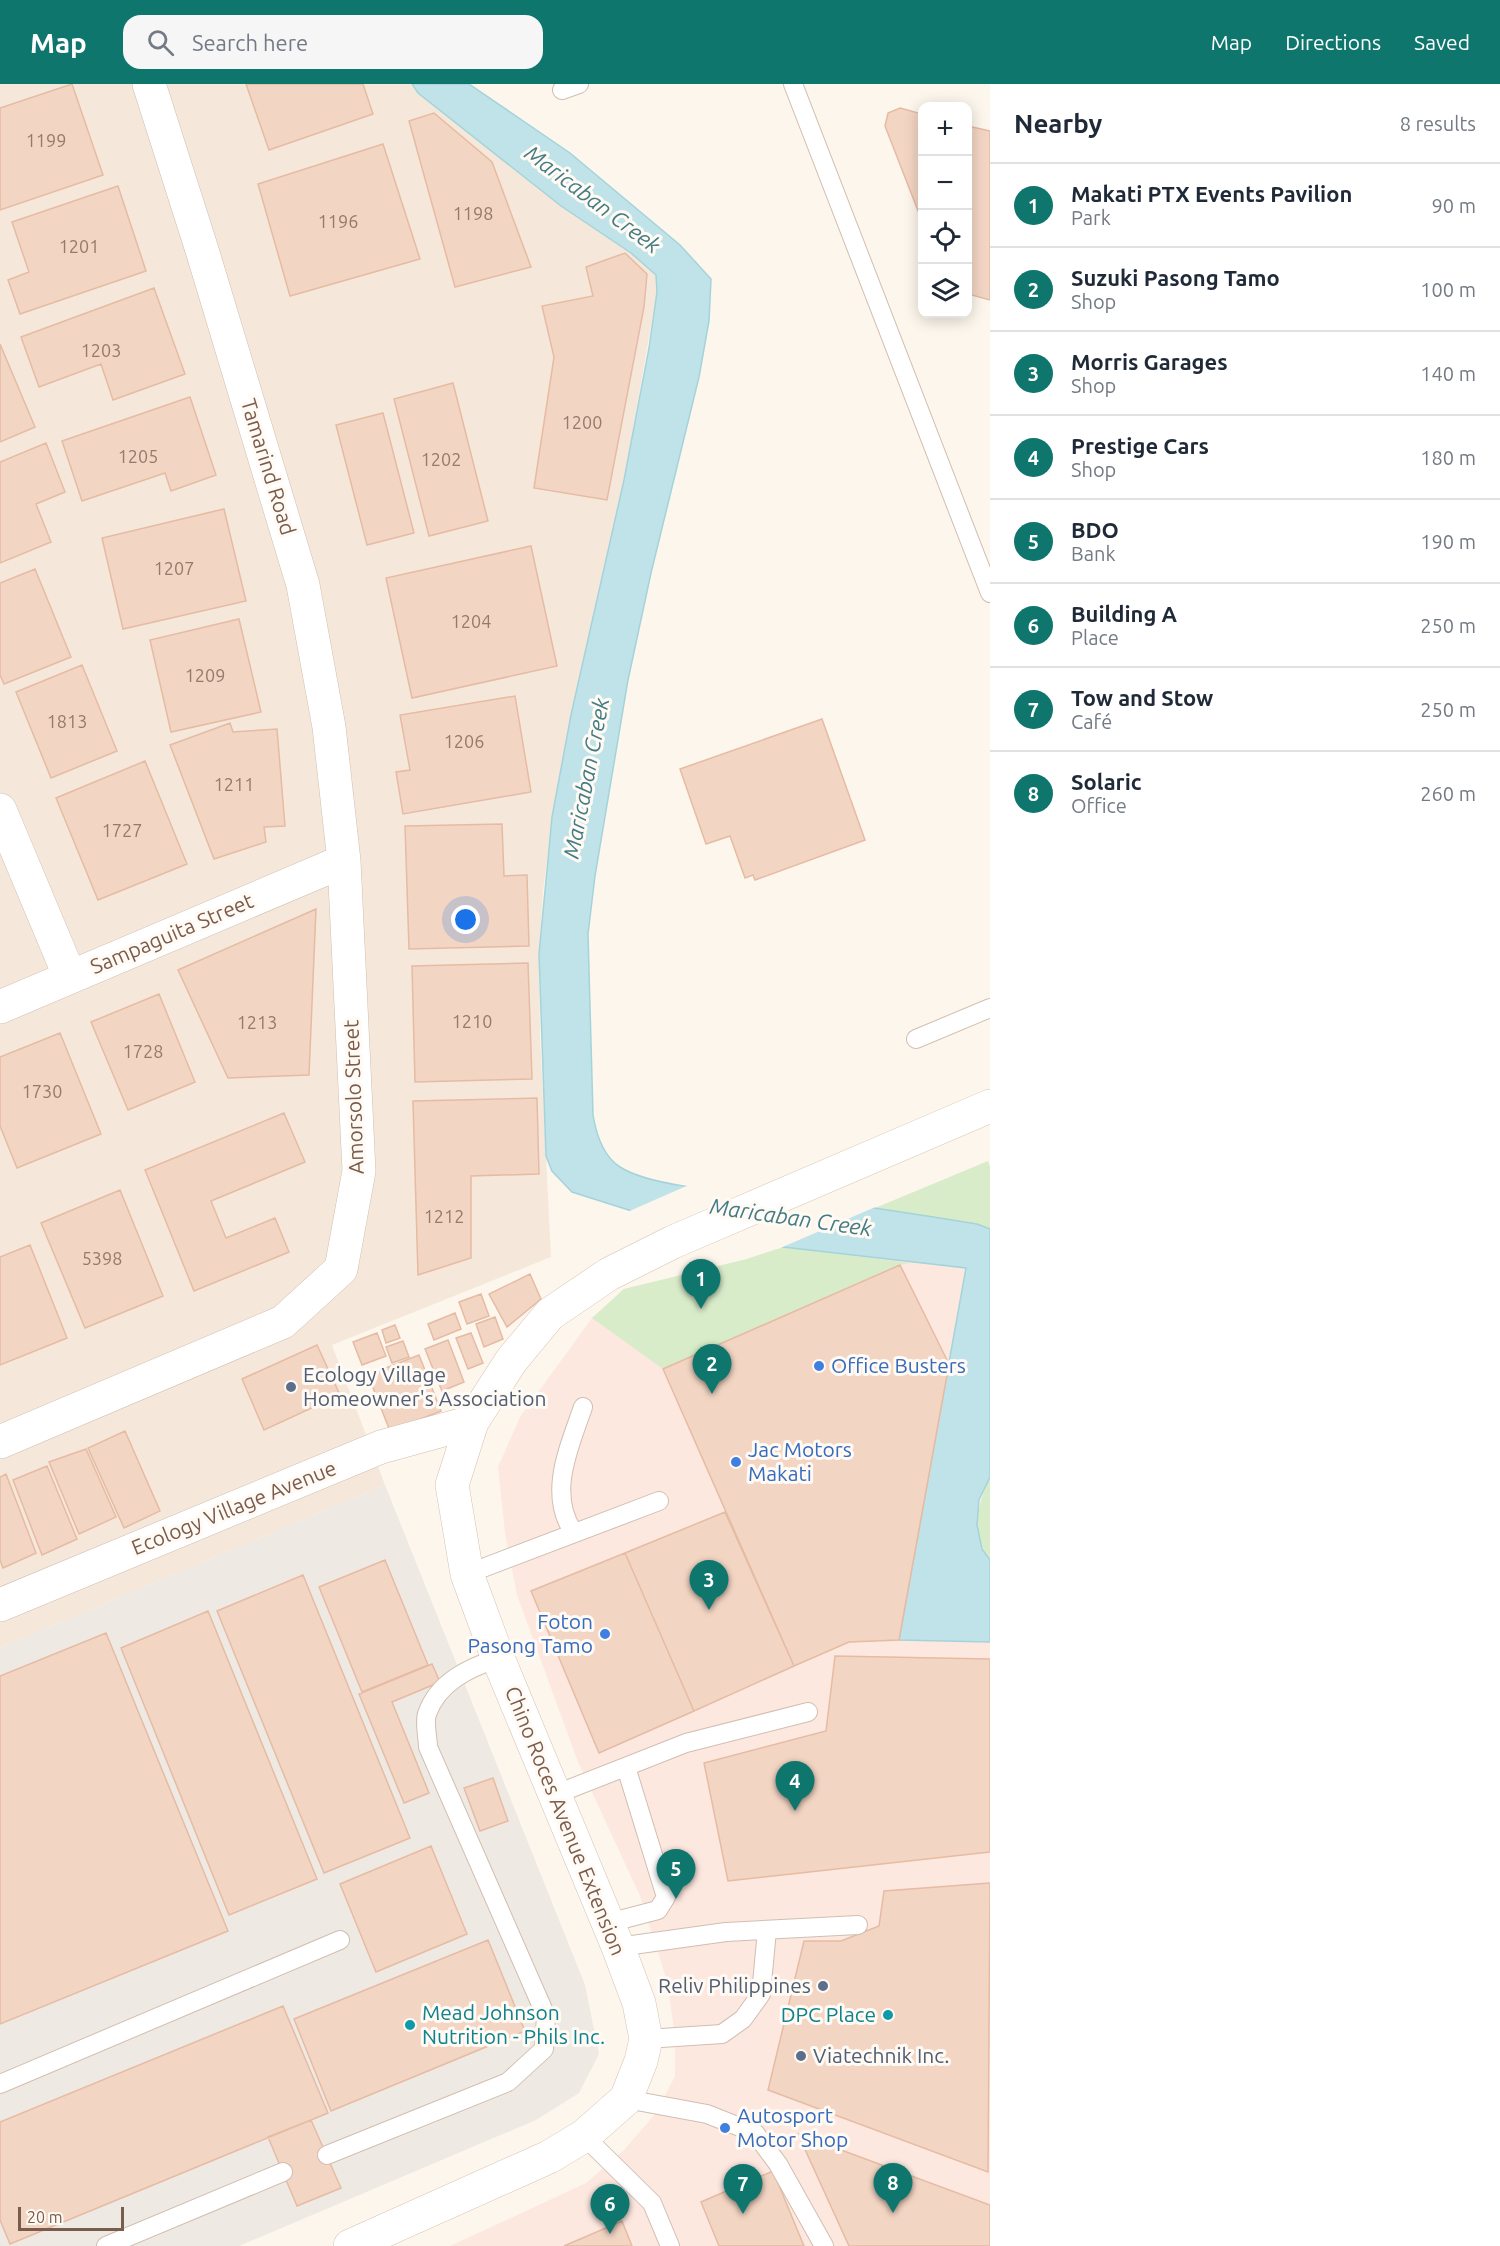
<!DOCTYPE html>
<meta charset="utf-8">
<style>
:root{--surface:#fff;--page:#f6f6f7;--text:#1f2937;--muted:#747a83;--line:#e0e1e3;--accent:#0f766e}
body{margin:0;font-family:Ubuntu,sans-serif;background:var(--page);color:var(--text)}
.controls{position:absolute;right:18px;top:18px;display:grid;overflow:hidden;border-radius:12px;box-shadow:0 3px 15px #0003}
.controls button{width:54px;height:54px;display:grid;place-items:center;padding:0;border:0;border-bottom:2px solid var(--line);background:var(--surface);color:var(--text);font:30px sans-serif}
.scale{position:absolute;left:18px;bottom:15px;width:106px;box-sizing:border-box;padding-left:6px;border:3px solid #7a5c4d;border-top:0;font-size:16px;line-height:21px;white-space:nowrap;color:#7a5c4d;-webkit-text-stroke:4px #fffaf3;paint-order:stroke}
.you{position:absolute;left:466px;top:836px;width:21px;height:21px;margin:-15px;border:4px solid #fff;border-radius:50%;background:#1a73e8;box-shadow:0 0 0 9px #1a73e833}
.badge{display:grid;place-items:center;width:39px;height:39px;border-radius:50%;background:var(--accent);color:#fff;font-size:20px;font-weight:700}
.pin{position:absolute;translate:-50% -50px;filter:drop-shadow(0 2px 3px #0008)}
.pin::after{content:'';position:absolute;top:32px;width:21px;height:18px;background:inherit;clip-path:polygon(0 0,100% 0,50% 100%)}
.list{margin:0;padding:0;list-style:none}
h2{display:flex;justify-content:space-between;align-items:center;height:78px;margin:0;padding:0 24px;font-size:26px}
h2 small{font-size:20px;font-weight:400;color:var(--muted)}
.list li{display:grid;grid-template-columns:39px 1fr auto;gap:18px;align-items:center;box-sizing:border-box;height:84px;padding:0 24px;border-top:2px solid var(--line)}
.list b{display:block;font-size:22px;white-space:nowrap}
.list p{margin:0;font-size:20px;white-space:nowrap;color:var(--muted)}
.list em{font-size:20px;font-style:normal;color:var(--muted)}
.icon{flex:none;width:33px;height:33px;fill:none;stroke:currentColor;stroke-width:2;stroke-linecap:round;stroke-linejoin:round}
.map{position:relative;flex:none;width:990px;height:2162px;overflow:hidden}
header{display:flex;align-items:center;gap:36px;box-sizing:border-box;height:84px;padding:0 30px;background:var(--accent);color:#fff}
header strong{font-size:28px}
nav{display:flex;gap:33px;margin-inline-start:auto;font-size:21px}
.search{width:420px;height:54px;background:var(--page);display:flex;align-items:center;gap:15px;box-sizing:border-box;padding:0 21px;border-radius:18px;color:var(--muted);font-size:22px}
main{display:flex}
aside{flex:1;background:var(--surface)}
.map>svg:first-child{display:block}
.residential{fill:#f5e8da}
.commercial{fill:#fde8e0}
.industrial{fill:#efe9e4}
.green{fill:#d8ecc9}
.water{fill:#bfe3e8;stroke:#a5d3da;stroke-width:1.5}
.pier{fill:#fdf6ec}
.building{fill:#f3d5c3;stroke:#e6bba3;stroke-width:1.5}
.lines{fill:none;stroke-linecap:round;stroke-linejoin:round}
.lane-casing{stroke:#d1beb0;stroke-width:20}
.street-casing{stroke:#d1beb0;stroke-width:34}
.secondary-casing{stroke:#d6c0b0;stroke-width:34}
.lane{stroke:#fff;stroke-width:18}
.street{stroke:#fff;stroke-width:33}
.secondary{stroke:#fff;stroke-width:33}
.shop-dot{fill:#3f7fe0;stroke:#fffaf3;stroke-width:2}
.service-dot{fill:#5c6f8a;stroke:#fffaf3;stroke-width:2}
.culture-dot{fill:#0f9aa8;stroke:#fffaf3;stroke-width:2}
.labels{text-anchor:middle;stroke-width:6;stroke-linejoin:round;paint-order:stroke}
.number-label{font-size:18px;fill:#987a6a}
.street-label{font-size:21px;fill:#7a5c4d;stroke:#fffaf3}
.shop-label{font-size:21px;fill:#366cbe;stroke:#fffaf3;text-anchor:start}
.service-label{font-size:21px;fill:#4e5e75;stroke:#fffaf3;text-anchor:start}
.culture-label{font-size:21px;fill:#0d838f;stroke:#fffaf3;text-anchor:start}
.water-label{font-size:22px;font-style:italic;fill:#437c86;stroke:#fffaf3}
</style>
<header>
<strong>Map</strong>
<div class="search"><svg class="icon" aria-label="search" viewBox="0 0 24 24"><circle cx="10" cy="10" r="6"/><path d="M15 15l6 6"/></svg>Search here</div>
<nav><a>Map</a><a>Directions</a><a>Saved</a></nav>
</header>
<main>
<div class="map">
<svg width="990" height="2162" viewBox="0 0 990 2162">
<rect width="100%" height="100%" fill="#fdf6ec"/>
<path class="residential" d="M0,0H412L418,9L561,122L631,169L656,191L657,208L624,396L571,631L552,733L543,808L539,870L540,953L551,1173L332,1261L385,1401L0,1564Z"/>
<path class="commercial" d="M783,1163L966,1184L899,1555L990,1558V2162H450L586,2099L624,2066L656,2029L675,1992V1952L667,1897L640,1812L578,1678L517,1511L505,1449L498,1383L520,1333L592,1234L624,1205L747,1175Z"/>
<path class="industrial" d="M385,1401L585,1901L599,1970L579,2009L536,2036L239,2162H0V1564Z"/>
<path class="green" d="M988,1077L990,1083V1145L977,1140L875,1124Z
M783,1163L910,1179L900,1181L663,1285L592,1234L624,1205L747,1175Z
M990,1393V1476C970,1450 977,1421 990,1393Z"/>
<path class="water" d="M412,0H469L570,69L680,161L711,195L709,237L699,293L651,489L628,596L595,792L588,850L593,1031C596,1049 603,1072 620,1083C656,1106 750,1108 795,1113C856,1121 916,1130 977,1140L990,1145V1393L979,1416L977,1441L982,1465L990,1476V1558L899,1556L966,1184L783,1163L635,1128L572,1108L552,1087L546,1072L539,870L552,733L571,631L624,396L649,264L657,208L656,191L631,169L561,122L418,9Z"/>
<path class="pier" d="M691,1100L793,1110L880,1121L778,1165L625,1129Z"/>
<path class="building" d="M72,0L103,91L0,126V24Z
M246,0H363L373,30L269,66Z
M900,24L922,30V137L885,42L888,29Z
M434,29L492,78L531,183L455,203L409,37Z
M968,42L990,47V216L968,210Z
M383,60L420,175L290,212L258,100Z
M118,102L146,187L20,230L8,196L29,188L12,138Z
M625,169L647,190L644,223L607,416L534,404L554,273L542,222L593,212L586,183Z
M154,204L185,290L113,316L101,280L39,303L21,253Z
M0,260L35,343L0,358Z
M453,299L488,437L429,452L394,315Z
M190,313L216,391L171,407L165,389L82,417L62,357Z
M383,329L414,449L367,461L336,341Z
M46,359L65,408L36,420L51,458L0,479V378Z
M224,425L246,517L123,545L102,454Z
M531,462L557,582L412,614L386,494Z
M35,485L71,573L4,600L0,591V499Z
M239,535L261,628L171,648L150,556Z
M82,581L117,667L51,694L16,608Z
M515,612L531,708L403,730L396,688L410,686L400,631Z
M822,635L865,756L755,796L753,791L745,794L730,752L706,760L680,685Z
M230,639L233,648L277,645L285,742L264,743L266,758L214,775L170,661Z
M145,677L187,780L98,816L56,714Z
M502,740L504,792L527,791L529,862L409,865L405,742Z
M316,825L309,991L228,994L178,886Z
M528,879L532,995L415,998L412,882Z
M159,910L195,998L128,1026L91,938Z
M60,949L101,1050L17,1084L0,1042V973Z
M537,1014L539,1090L471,1092V1174L418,1191L413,1017Z
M284,1029L305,1078L211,1117L226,1154L275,1134L289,1168L194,1207L145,1086Z
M120,1106L163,1212L85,1244L41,1139Z
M30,1161L67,1254L0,1281V1173Z
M900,1181L949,1280L899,1556L849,1558L794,1582L663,1285Z
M530,1190L541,1215L507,1243L489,1210Z
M481,1210L489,1232L467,1240L459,1218Z
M455,1229L461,1245L434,1256L428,1240Z
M495,1233L503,1255L484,1263L476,1240Z
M395,1241L400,1254L386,1259L382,1246Z
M377,1249L386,1272L362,1281L353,1258Z
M471,1249L483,1279L468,1285L456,1254Z
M448,1256L464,1298L442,1307L425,1265Z
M403,1257L409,1273L392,1279L386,1263Z
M317,1261L340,1311L264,1346L242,1295Z
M419,1271L441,1327L390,1347L368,1291Z
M125,1347L160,1427L124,1444L88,1364Z
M86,1365L116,1433L79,1450L49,1378Z
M47,1382L77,1455L42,1471L13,1396Z
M6,1390L36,1469L3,1484L0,1476V1393Z
M725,1428L794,1582L694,1627L625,1469Z
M625,1469L694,1627L599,1669L531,1507Z
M385,1476L428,1581L362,1608L319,1503Z
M303,1491L410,1754L324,1789L217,1527Z
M208,1527L317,1795L229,1831L121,1564Z
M106,1549L228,1847L0,1940V1592Z
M835,1572L990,1575V1768L728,1797L704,1679L826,1647Z
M432,1580L440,1598L392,1618L429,1709L404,1719L359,1610Z
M493,1694L508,1737L480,1747L464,1704Z
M431,1762L467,1850L376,1888L340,1800Z
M990,1799L988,2088L768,2006L804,1857H841L879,1842L884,1807Z
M488,1856L525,1947L331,2027L294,1935Z
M283,1922L328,2029L10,2160L0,2136V2038Z
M311,2036L341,2104L297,2122L268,2053Z
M798,2050L990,2121V2162H849Z
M773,2087L804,2162H719L701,2118Z
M622,2137L632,2162H564Z"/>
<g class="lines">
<defs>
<path id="lane" d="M793,0L990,509
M562,6L579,0
M916,955L990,924
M574,1449C547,1410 569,1364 583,1323
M467,1490L659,1417
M554,1711L686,1659L808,1628
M608,1839L658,1826L666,1813L626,1683
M618,1863L726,1848L858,1841
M646,1955L722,1950L743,1935L761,1910L767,1846
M0,2000L340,1856
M626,2015L707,2030L755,2049L778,2080L824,2162
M584,2052L652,2119L670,2162
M327,2071L508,1998L544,1965L546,1932L428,1663C428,1654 424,1639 427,1630C438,1598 469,1584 498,1574
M106,2162L283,2088"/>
<path id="street" d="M0,726L70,893
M0,923L344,777
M0,1358L283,1238L341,1185L359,1087L344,777L329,643L303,501L202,166L149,0
M0,1521L381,1363L472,1338"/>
<path id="secondary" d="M350,2162L549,2073L584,2052L626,2015L641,1977L646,1955L639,1919L618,1863L498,1574L467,1490L452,1401L472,1338L511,1277L550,1230L609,1190L673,1158L990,1022"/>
</defs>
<use href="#lane" class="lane-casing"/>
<use href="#street" class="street-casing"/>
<use href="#secondary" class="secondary-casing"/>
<use href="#lane" class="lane"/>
<use href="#street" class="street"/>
<use href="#secondary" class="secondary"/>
</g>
<g class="shop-dot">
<circle cx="819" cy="1282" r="6"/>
<circle cx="736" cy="1378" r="6"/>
<circle cx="605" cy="1550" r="6"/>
<circle cx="725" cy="2044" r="6"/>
</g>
<g class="service-dot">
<circle cx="291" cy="1303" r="6"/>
<circle cx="823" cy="1902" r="6"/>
<circle cx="801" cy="1972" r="6"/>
</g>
<g class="culture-dot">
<circle cx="888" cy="1931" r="6"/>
<circle cx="410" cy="1941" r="6"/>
</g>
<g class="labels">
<g class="number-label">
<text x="46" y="63">1199</text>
<text x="473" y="136">1198</text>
<text x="338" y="144">1196</text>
<text x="79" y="169">1201</text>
<text x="101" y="273">1203</text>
<text x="582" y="345">1200</text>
<text x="138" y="379">1205</text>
<text x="441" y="382">1202</text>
<text x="174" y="491">1207</text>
<text x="471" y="544">1204</text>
<text x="205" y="598">1209</text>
<text x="67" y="644">1813</text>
<text x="464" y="664">1206</text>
<text x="234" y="707">1211</text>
<text x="122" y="753">1727</text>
<text x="472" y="944">1210</text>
<text x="257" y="945">1213</text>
<text x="143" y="974">1728</text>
<text x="42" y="1014">1730</text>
<text x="444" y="1139">1212</text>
<text x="102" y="1181">5398</text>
</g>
<g class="street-label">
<text transform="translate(268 383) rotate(73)" y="7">Tamarind Road</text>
<text transform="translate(172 850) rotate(-23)" y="7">Sampaguita Street</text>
<text transform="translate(354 1013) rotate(-92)" y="7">Amorsolo Street</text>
<text transform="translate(234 1424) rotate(-22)" y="7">Ecology Village Avenue</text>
<text transform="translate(565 1737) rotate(68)" y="7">Chino Roces Avenue Extension</text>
</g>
<g class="shop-label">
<text x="831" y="1289">Office Busters</text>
<text x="748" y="1373">Jac Motors<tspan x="748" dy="24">Makati</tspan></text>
<text x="593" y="1545" text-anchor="end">Foton<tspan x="593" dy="24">Pasong Tamo</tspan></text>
<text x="737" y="2039">Autosport<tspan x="737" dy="24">Motor Shop</tspan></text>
</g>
<g class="service-label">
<text x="303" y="1298">Ecology Village<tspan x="303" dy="24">Homeowner's Association</tspan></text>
<text x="811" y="1909" text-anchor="end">Reliv Philippines</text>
<text x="813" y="1979">Viatechnik Inc.</text>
</g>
<g class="culture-label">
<text x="422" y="1936">Mead Johnson<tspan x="422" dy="24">Nutrition - Phils Inc.</tspan></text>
<text x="876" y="1938" text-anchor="end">DPC Place</text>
</g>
<g class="water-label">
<text transform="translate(593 115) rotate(37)" y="8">Maricaban Creek</text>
<text transform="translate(586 694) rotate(-79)" y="8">Maricaban Creek</text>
<text transform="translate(791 1133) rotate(8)" y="8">Maricaban Creek</text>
</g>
</g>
</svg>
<div class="controls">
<button>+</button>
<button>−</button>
<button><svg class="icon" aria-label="locate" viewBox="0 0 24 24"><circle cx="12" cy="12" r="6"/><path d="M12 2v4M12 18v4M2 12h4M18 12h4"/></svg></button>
<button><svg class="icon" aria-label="layers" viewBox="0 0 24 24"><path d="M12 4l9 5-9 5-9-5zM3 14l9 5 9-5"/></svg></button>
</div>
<div class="scale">20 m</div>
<div class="you"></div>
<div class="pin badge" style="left:701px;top:1225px">1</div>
<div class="pin badge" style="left:712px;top:1310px">2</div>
<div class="pin badge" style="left:709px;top:1526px">3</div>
<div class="pin badge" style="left:795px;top:1727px">4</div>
<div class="pin badge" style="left:676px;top:1815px">5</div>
<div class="pin badge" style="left:610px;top:2150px">6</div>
<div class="pin badge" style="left:743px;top:2130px">7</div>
<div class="pin badge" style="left:893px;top:2129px">8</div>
</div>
<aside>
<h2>Nearby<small>8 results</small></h2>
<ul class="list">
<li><span class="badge">1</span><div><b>Makati PTX Events Pavilion</b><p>Park</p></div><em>90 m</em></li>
<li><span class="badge">2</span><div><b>Suzuki Pasong Tamo</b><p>Shop</p></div><em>100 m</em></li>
<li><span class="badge">3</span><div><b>Morris Garages</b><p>Shop</p></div><em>140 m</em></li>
<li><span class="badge">4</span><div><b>Prestige Cars</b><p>Shop</p></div><em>180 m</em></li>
<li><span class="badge">5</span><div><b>BDO</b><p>Bank</p></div><em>190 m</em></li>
<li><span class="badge">6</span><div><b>Building A</b><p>Place</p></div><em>250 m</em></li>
<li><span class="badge">7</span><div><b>Tow and Stow</b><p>Café</p></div><em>250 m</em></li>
<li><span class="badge">8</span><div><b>Solaric</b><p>Office</p></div><em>260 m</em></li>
</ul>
</aside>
</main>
